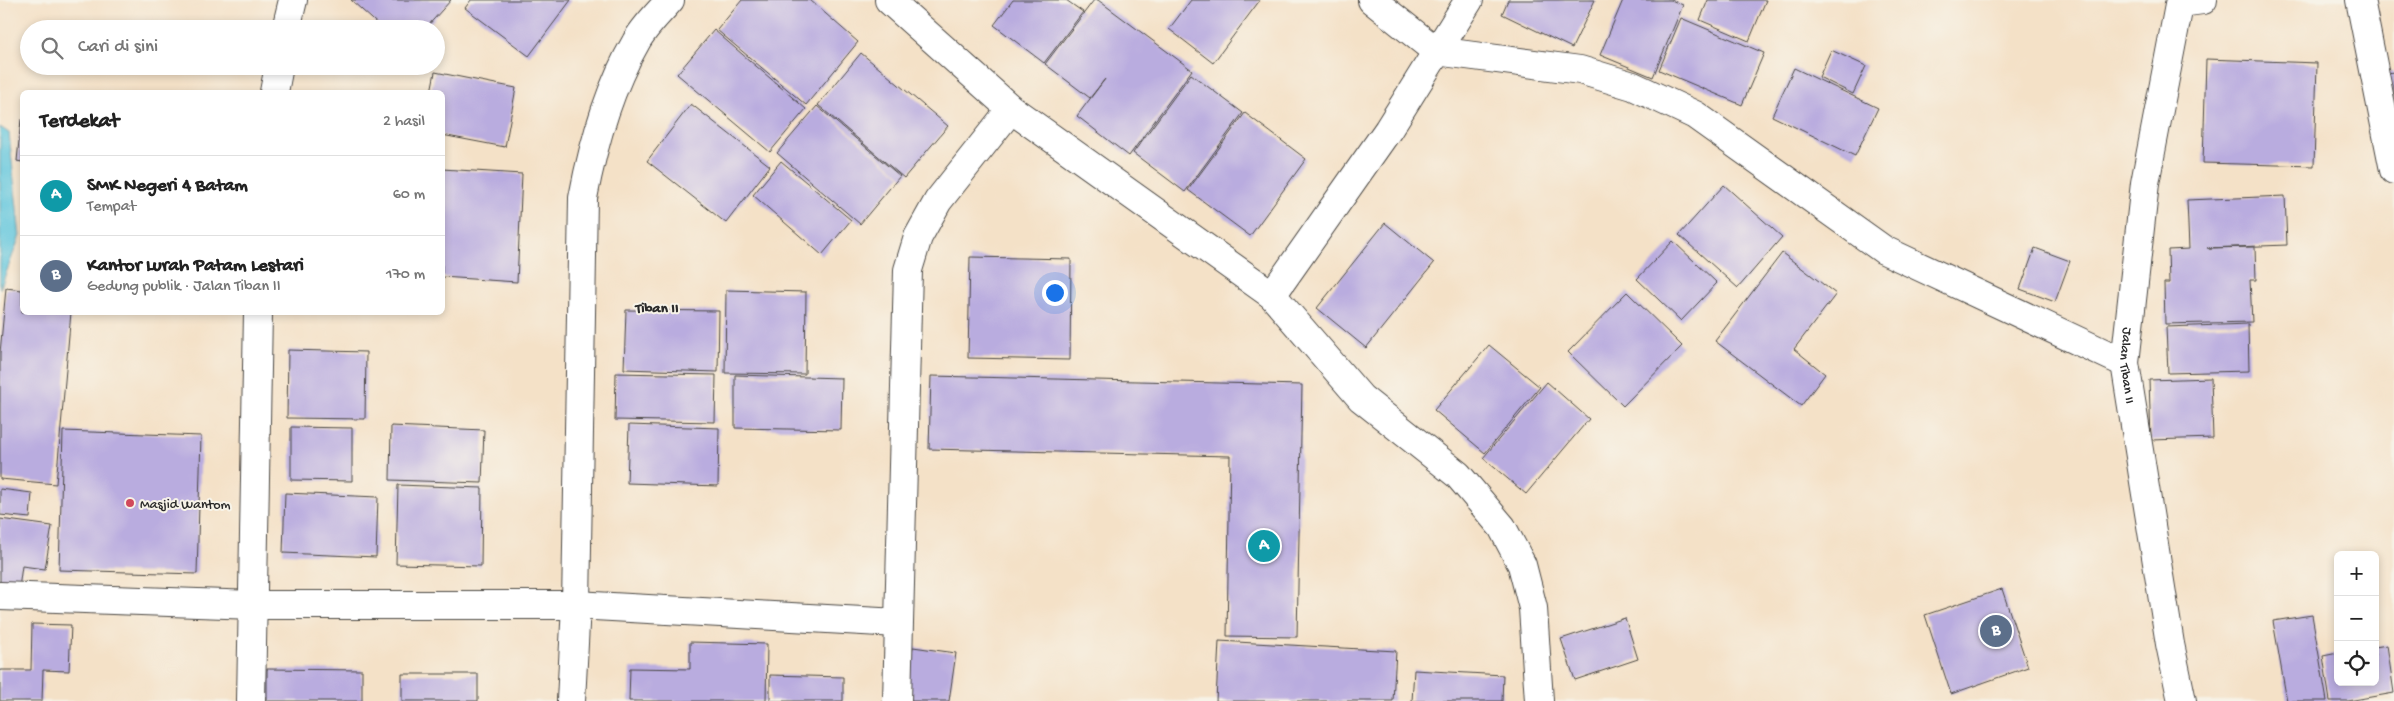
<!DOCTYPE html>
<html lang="id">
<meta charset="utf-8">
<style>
:root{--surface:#fff;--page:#f2f2f2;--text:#222;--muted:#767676;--line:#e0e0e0;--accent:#111827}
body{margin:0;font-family:"Gochi Hand",sans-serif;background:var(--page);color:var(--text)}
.controls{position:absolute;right:15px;bottom:15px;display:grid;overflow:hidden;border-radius:8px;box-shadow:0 2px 8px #0003}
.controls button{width:45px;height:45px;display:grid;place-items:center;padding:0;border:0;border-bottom:1px solid var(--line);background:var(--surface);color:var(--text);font:25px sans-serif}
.you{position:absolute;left:1054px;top:292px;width:18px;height:18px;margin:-12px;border:4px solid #fff;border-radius:50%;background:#1a73e8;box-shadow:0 0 0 8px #1a73e833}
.badge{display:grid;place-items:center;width:32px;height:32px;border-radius:50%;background:var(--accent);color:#fff;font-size:16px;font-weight:700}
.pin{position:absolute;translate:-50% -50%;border:2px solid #fff;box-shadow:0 1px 5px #0006}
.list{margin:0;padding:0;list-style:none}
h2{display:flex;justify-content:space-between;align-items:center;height:65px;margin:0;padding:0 20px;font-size:21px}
h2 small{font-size:16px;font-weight:400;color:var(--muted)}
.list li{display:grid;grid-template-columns:32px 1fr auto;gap:15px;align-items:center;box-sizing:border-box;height:80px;padding:0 20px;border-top:1px solid var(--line)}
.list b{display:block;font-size:19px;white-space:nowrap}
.list p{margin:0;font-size:16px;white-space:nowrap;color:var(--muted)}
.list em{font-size:16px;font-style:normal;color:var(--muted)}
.icon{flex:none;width:28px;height:28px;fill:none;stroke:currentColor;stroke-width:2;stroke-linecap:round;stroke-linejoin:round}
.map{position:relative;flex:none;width:2394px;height:701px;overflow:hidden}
.search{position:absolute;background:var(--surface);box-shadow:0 2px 8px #0003;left:20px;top:20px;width:425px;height:55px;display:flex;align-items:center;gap:12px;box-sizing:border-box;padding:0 18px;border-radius:28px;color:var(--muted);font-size:19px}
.panel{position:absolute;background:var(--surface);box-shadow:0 2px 8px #0003;left:20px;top:90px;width:425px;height:225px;border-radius:8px}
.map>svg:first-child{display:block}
.water{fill:#60c6dd;stroke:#467884}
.building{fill:#b9acdf}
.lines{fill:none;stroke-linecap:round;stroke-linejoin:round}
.minor-casing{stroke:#494642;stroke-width:30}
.minor{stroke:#fff;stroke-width:28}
.poi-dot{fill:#d1495b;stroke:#f7f3e8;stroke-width:2}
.labels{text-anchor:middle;stroke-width:4;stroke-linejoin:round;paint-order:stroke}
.street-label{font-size:14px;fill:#2b2b2b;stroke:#f7f3e8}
.poi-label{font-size:14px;fill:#2b2b2b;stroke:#f7f3e8;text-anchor:start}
.neighbourhood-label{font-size:15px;font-weight:bold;fill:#2b2b2b;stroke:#f7f3e8}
</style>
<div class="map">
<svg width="2394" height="701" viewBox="0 0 2394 701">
<rect width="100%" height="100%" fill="#f7f3e8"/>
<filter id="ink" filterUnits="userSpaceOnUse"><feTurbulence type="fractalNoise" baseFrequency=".02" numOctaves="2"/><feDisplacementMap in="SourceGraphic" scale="10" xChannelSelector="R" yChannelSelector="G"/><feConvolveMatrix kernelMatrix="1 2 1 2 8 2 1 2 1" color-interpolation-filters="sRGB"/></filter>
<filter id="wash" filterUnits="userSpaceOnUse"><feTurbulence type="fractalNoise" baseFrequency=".0096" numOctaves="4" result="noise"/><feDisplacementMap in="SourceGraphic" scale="20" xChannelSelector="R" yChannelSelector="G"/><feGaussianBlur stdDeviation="1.12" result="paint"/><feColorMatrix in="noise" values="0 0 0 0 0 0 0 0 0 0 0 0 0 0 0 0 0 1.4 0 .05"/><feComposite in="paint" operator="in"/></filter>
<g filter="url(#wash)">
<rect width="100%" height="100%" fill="#f4e1c7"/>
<path class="water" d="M0,127L9,133L20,236L0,289Z"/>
<g id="blocks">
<path class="building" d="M351,0H451L425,29H383Z
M471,0H571L529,56L465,8Z
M742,0H810L858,42L806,105L717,30Z
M1013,0H1066L1083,12L1044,63L994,25Z
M1094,0H1098L1192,70L1129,156L1077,116L1105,79L1090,98L1045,64Z
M1191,0H1260L1213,63L1169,29Z
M1508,0H1595L1572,48L1502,14Z
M1623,0H1671L1683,5L1653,77L1600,55Z
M1708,0H1766L1749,41L1700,20Z
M1681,18L1764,53L1742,105L1659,70Z
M714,30L806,109L770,152L677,74Z
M1831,50L1866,66L1853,94L1819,77Z
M861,53L948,126L904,178L818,105Z
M2206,59L2317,63L2314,166L2203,163Z
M1794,68L1878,108L1855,156L1772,116Z
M435,72L516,88L505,147L442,135V92H431Z
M2394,72V102L2387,73Z
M1191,74L1243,113L1185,192L1133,153Z
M691,104L770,166L726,223L647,161Z
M817,106L900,176L860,224L777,153Z
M1245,113L1306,159L1250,236L1188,190Z
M21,120H22V162L17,161Z
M781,161L851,220L822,255L753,195Z
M442,169L522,174L517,282L442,277Z
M1724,185L1782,237L1738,288L1679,235Z
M2285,196L2287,245L2207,248L2255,247L2256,280H2250L2252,322L2165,324L2164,283H2169L2168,250L2189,249L2187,200Z
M1385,223L1434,263L1366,348L1317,308Z
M1673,241L1717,283L1681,321L1637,279Z
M2035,248L2070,261L2055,302L2020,289Z
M1782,253L1836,294L1794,349L1825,374L1801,406L1715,341Z
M970,257L1071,259L1070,360L968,358Z
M6,288L22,290V312H71L56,484L0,479V353Z
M726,290L806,292L805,374L725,373Z
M1627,292L1682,346L1623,406L1568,352Z
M626,310L719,311L718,372L624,369Z
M2248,324L2249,371L2168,373L2166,327Z
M1489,345L1540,387L1485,453L1434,410Z
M288,350L366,352L365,419L287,418Z
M616,373L716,375L715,422L615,420Z
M735,375L842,378L841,430L735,428Z
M931,376L1302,385L1297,637L1227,636L1230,456L929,449Z
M2211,378L2213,438L2151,440L2149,380Z
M1547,382L1589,419L1526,494L1483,458Z
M629,425L719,428L718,486L627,483Z
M391,426L484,430L482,483L390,480Z
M291,427L352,428V481L291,480Z
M63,431L201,436L197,574L59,570Z
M398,485L482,488L481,566L396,564Z
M0,489L32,493L30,518L0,515Z
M285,493L378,497L376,557L283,553Z
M0,519L52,526L45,569L22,566L19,588L0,586Z
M2002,589L2028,667L1951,694L1925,615Z
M2312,615L2327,701H2287L2273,621Z
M1625,618L1638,659L1575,680L1561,639Z
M32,624L71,625L69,671L43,670L42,701H0V670H31Z
M1219,641L1396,651L1393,701H1216Z
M690,642L767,644L766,701H629L630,668L690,669Z
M2387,645L2394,693L2348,701H2330L2323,656L2338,653V682H2375V647Z
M913,647L956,653L949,701H905Z
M267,669L362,670V701H267Z
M1414,670L1503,675L1502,701H1412Z
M402,674H478V701H402Z
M770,675L843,677V701H770Z"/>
</g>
</g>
<g filter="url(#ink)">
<use href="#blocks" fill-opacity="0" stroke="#494642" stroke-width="1"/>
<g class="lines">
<defs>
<g id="minor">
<path d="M889,0L1011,109L1272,295L1361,398L1458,475L1502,527L1522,565L1533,608L1539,701"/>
<path d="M1372,0L1436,51L1580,70L1633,86L1695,115L1884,250L2125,363"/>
<path id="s1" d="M2180,0L2145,183L2125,363L2170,644L2182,701"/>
<path d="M2360,0L2394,170"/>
<path d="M2180,3L2203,0"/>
<path d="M286,29L293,0"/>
<path d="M274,92L279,66"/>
<path d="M1272,295L1388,130L1469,0"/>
<path d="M0,596L254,605H576L898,623"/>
<path d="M251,701L258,312"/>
<path d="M571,701L576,605L583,198C593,145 608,90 636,42C644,27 659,13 670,0"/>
<path d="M897,701L908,270L918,237L938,201L1011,109"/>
</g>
</defs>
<use href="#minor" class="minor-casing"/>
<use href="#minor" class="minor"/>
</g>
</g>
<circle class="poi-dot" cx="130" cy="503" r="5"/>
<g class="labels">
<g class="street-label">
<text dy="5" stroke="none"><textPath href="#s1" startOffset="370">Jalan Tiban II</textPath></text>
</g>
<g class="poi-label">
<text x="140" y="508">Masjid Wantom</text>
</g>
<g class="neighbourhood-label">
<text x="657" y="312">Tiban II</text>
</g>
</g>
</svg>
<div class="controls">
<button>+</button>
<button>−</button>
<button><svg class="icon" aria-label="locate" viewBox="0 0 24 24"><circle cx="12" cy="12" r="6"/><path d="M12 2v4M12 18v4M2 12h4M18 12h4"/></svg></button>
</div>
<div class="you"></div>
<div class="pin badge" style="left:1264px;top:546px;background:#0f9aa8">A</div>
<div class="pin badge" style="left:1996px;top:631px;background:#5c6f8a">B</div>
<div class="search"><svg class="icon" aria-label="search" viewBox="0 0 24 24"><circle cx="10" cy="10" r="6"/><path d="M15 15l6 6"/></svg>Cari di sini</div>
<section class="panel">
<h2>Terdekat<small>2 hasil</small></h2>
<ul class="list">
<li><span class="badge" style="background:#0f9aa8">A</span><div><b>SMK Negeri 4 Batam</b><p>Tempat</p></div><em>60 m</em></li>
<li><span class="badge" style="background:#5c6f8a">B</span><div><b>Kantor Lurah Patam Lestari</b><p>Gedung publik · Jalan Tiban II</p></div><em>170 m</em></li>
</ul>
</section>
</div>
